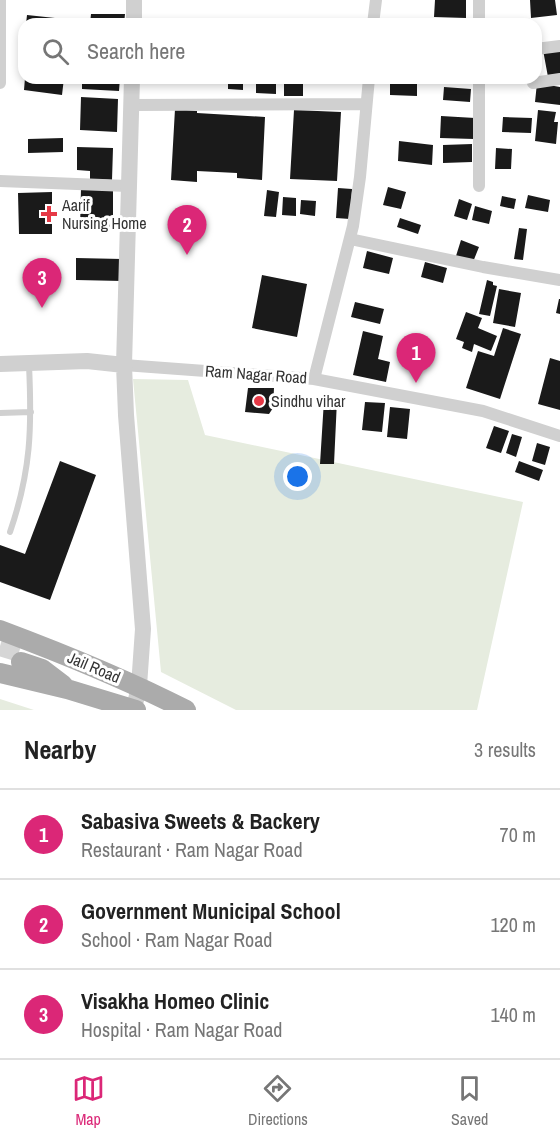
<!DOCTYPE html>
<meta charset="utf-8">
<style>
:root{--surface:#fff;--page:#f2f2f2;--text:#222;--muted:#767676;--line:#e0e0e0;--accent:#db2777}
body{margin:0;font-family:"Archivo Narrow",sans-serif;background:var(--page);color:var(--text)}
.you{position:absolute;left:298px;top:477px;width:21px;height:21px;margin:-15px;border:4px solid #fff;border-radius:50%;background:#1a73e8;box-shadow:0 0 0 9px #1a73e833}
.badge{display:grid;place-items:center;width:39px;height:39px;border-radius:50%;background:var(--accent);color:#fff;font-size:20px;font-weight:700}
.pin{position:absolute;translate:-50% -50px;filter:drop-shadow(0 2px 3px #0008)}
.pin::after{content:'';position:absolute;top:32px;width:21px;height:18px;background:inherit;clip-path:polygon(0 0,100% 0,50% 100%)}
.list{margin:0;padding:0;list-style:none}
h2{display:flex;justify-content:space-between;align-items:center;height:78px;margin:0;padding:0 24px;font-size:26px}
h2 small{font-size:20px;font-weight:400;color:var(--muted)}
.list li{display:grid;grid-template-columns:39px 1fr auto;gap:18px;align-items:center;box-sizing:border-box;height:90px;padding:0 24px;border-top:2px solid var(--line)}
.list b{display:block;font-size:22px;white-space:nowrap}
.list p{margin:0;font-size:20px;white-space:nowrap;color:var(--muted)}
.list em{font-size:20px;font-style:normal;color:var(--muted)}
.icon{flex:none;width:33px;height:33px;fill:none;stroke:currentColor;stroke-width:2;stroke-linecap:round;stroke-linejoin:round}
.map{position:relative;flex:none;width:560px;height:710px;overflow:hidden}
.search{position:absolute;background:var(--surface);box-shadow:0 3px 9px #0003;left:18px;right:18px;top:18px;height:66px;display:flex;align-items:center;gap:15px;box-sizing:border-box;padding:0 21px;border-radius:18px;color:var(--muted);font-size:22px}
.sheet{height:348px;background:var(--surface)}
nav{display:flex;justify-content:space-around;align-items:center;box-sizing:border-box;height:84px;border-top:2px solid var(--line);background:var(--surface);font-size:16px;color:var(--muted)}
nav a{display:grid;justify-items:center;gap:3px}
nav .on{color:var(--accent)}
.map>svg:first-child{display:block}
.green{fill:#e6ecdf}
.building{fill:#1a1a1a}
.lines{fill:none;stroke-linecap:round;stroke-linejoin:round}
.primary-tunnel{stroke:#d6d6d6;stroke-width:20;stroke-dasharray:20 10;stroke-linecap:butt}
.service{stroke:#d0d0d0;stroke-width:6}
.minor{stroke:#d0d0d0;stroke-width:12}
.tertiary{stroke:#d0d0d0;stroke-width:16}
.primary{stroke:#ababab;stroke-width:20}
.poi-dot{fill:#e63946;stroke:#fff;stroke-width:2}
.labels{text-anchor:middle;stroke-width:6;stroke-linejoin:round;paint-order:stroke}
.poi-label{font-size:16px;fill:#333;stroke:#fff;text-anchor:start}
.street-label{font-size:16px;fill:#333;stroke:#fff}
</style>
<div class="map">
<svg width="560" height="710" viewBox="0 0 560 710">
<rect width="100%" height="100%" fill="#fff"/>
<path class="green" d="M133,379L188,380L205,435L523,502L477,710H236L161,672Z
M0,699L34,710H0Z"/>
<path class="building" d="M435,0H466V18L434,17Z
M530,0H555L557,15L531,18Z
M91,14H125L124,24H90Z
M27,15L55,18V24H26Z
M560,48V75L548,77L543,50Z
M25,78H64L62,95L24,90Z
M82,78H120L119,91L82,89Z
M228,78H243V90L228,89Z
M256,78H276V94L256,93Z
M284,78H303V96H284Z
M446,78H471V84L446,83Z
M513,78H530V81L513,80Z
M390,81L417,82V96L390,95Z
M537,83L560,87V105L535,102Z
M444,87L471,89L470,102L443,100Z
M81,97L118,99L117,132L80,130Z
M175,109L197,111V113L265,117L262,180L237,178V173L197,171V182L171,180Z
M294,110L341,112L337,181L290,179Z
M538,110L556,112L554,122H558L556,144L535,141Z
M441,116L475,118L474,139L440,138Z
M503,117L532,118L531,133L502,132Z
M63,138V152L28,153V139Z
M399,141L433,145L432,165L398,161Z
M472,144V162L443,163V145Z
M77,147L113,148L112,180L90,179V171L77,170Z
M496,148L512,149L511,169H495Z
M388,187L406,192L401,209L383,205Z
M81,188H113V230L80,229Z
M338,188L352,189L350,219L336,218Z
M267,190L279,192L276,217L264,216Z
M52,192V234H19L18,193Z
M528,195L550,200L548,212L525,208Z
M502,196L516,199L514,209L500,206Z
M283,197L296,198V216L282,215Z
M459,199L472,204L467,220L454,216Z
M301,200L316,201L315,216L300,214Z
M475,206L492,211L489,224L472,220Z
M400,218L421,225L418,234L397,227Z
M519,228L527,229L523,260L514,259Z
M461,240L479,247L473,262L456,256Z
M367,251L393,258L389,274L363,268Z
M76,258L122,259V281L76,280Z
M425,262L447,268L443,283L421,277Z
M262,275L307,284L297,337L252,328Z
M487,280L493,282V285L497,286L490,316L479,314Z
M499,289L521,293L515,327L493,323Z
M559,299H560V314L556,313Z
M355,302L384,309L380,324L351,317Z
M466,312L482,318L478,328L497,336L491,351L474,344L472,352L462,348L464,342L456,339Z
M503,328L521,334L500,399L466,388L478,351L494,356Z
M363,331L383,336L378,359L390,362L386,382L353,375Z
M404,338L418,343L412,361L398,357Z
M550,358L560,361V410L538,404Z
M248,388H274L273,408L269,414L245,412Z
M324,400H337L334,464H320Z
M365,402L385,403L382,432L362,430Z
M390,407L410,409L407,439L387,437Z
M494,426L509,431L501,453L486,448Z
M512,434L522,437L516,457L506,453Z
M537,443L550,447L545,465L532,461Z
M60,461L96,475L50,600L0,582V545L25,554Z
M519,461L543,470L539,481L515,472Z"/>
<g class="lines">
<path class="primary-tunnel" d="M0,646L23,653"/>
<path class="service" d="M0,413L31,412
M10,532C31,471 32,428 29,365"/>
<path class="minor" d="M373,24L376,0
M479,24V0
M536,49L560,46
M0,83V0
M533,83L560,79
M131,105L366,104
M0,181L128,186
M479,186V78
M350,239L483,267L560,280
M124,365L314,379L483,411L560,436
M314,379L353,226L360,177L369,78"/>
<path class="tertiary" d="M134,24V0
M132,78L124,365L126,415L143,629L139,686L134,709
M0,364L87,361L124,365"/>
<path class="primary" d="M0,630C64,654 126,679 186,710
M21,662L42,669L63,685
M0,673L67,689L136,710"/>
</g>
<g class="poi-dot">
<path d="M46 205h6v6h6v6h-6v6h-6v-6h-6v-6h6z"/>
<circle cx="259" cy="401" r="6"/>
</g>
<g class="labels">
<g class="poi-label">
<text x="62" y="211">Aarif<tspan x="62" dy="18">Nursing Home</tspan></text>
<text x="271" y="407">Sindhu vihar</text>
</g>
<g class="street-label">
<text transform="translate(256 374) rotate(4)" y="6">Ram Nagar Road</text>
<text transform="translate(94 667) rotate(23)" y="6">Jail Road</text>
</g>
</g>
</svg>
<div class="you"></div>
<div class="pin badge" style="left:416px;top:383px">1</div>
<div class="pin badge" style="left:187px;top:255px">2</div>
<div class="pin badge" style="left:42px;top:308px">3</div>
<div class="search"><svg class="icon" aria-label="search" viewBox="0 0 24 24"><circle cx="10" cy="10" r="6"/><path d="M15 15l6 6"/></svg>Search here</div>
</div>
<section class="sheet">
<h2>Nearby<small>3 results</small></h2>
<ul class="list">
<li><span class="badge">1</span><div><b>Sabasiva Sweets &amp; Backery</b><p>Restaurant · Ram Nagar Road</p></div><em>70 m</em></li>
<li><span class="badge">2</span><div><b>Government Municipal School</b><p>School · Ram Nagar Road</p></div><em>120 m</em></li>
<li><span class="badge">3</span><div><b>Visakha Homeo Clinic</b><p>Hospital · Ram Nagar Road</p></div><em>140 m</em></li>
</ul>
</section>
<nav>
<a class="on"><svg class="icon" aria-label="map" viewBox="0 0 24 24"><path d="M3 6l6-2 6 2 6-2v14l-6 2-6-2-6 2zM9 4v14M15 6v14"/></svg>Map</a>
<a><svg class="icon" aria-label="directions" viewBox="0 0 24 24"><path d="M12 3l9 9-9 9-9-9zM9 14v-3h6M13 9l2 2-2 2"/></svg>Directions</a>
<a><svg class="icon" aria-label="saved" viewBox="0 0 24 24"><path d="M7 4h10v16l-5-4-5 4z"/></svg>Saved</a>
</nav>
